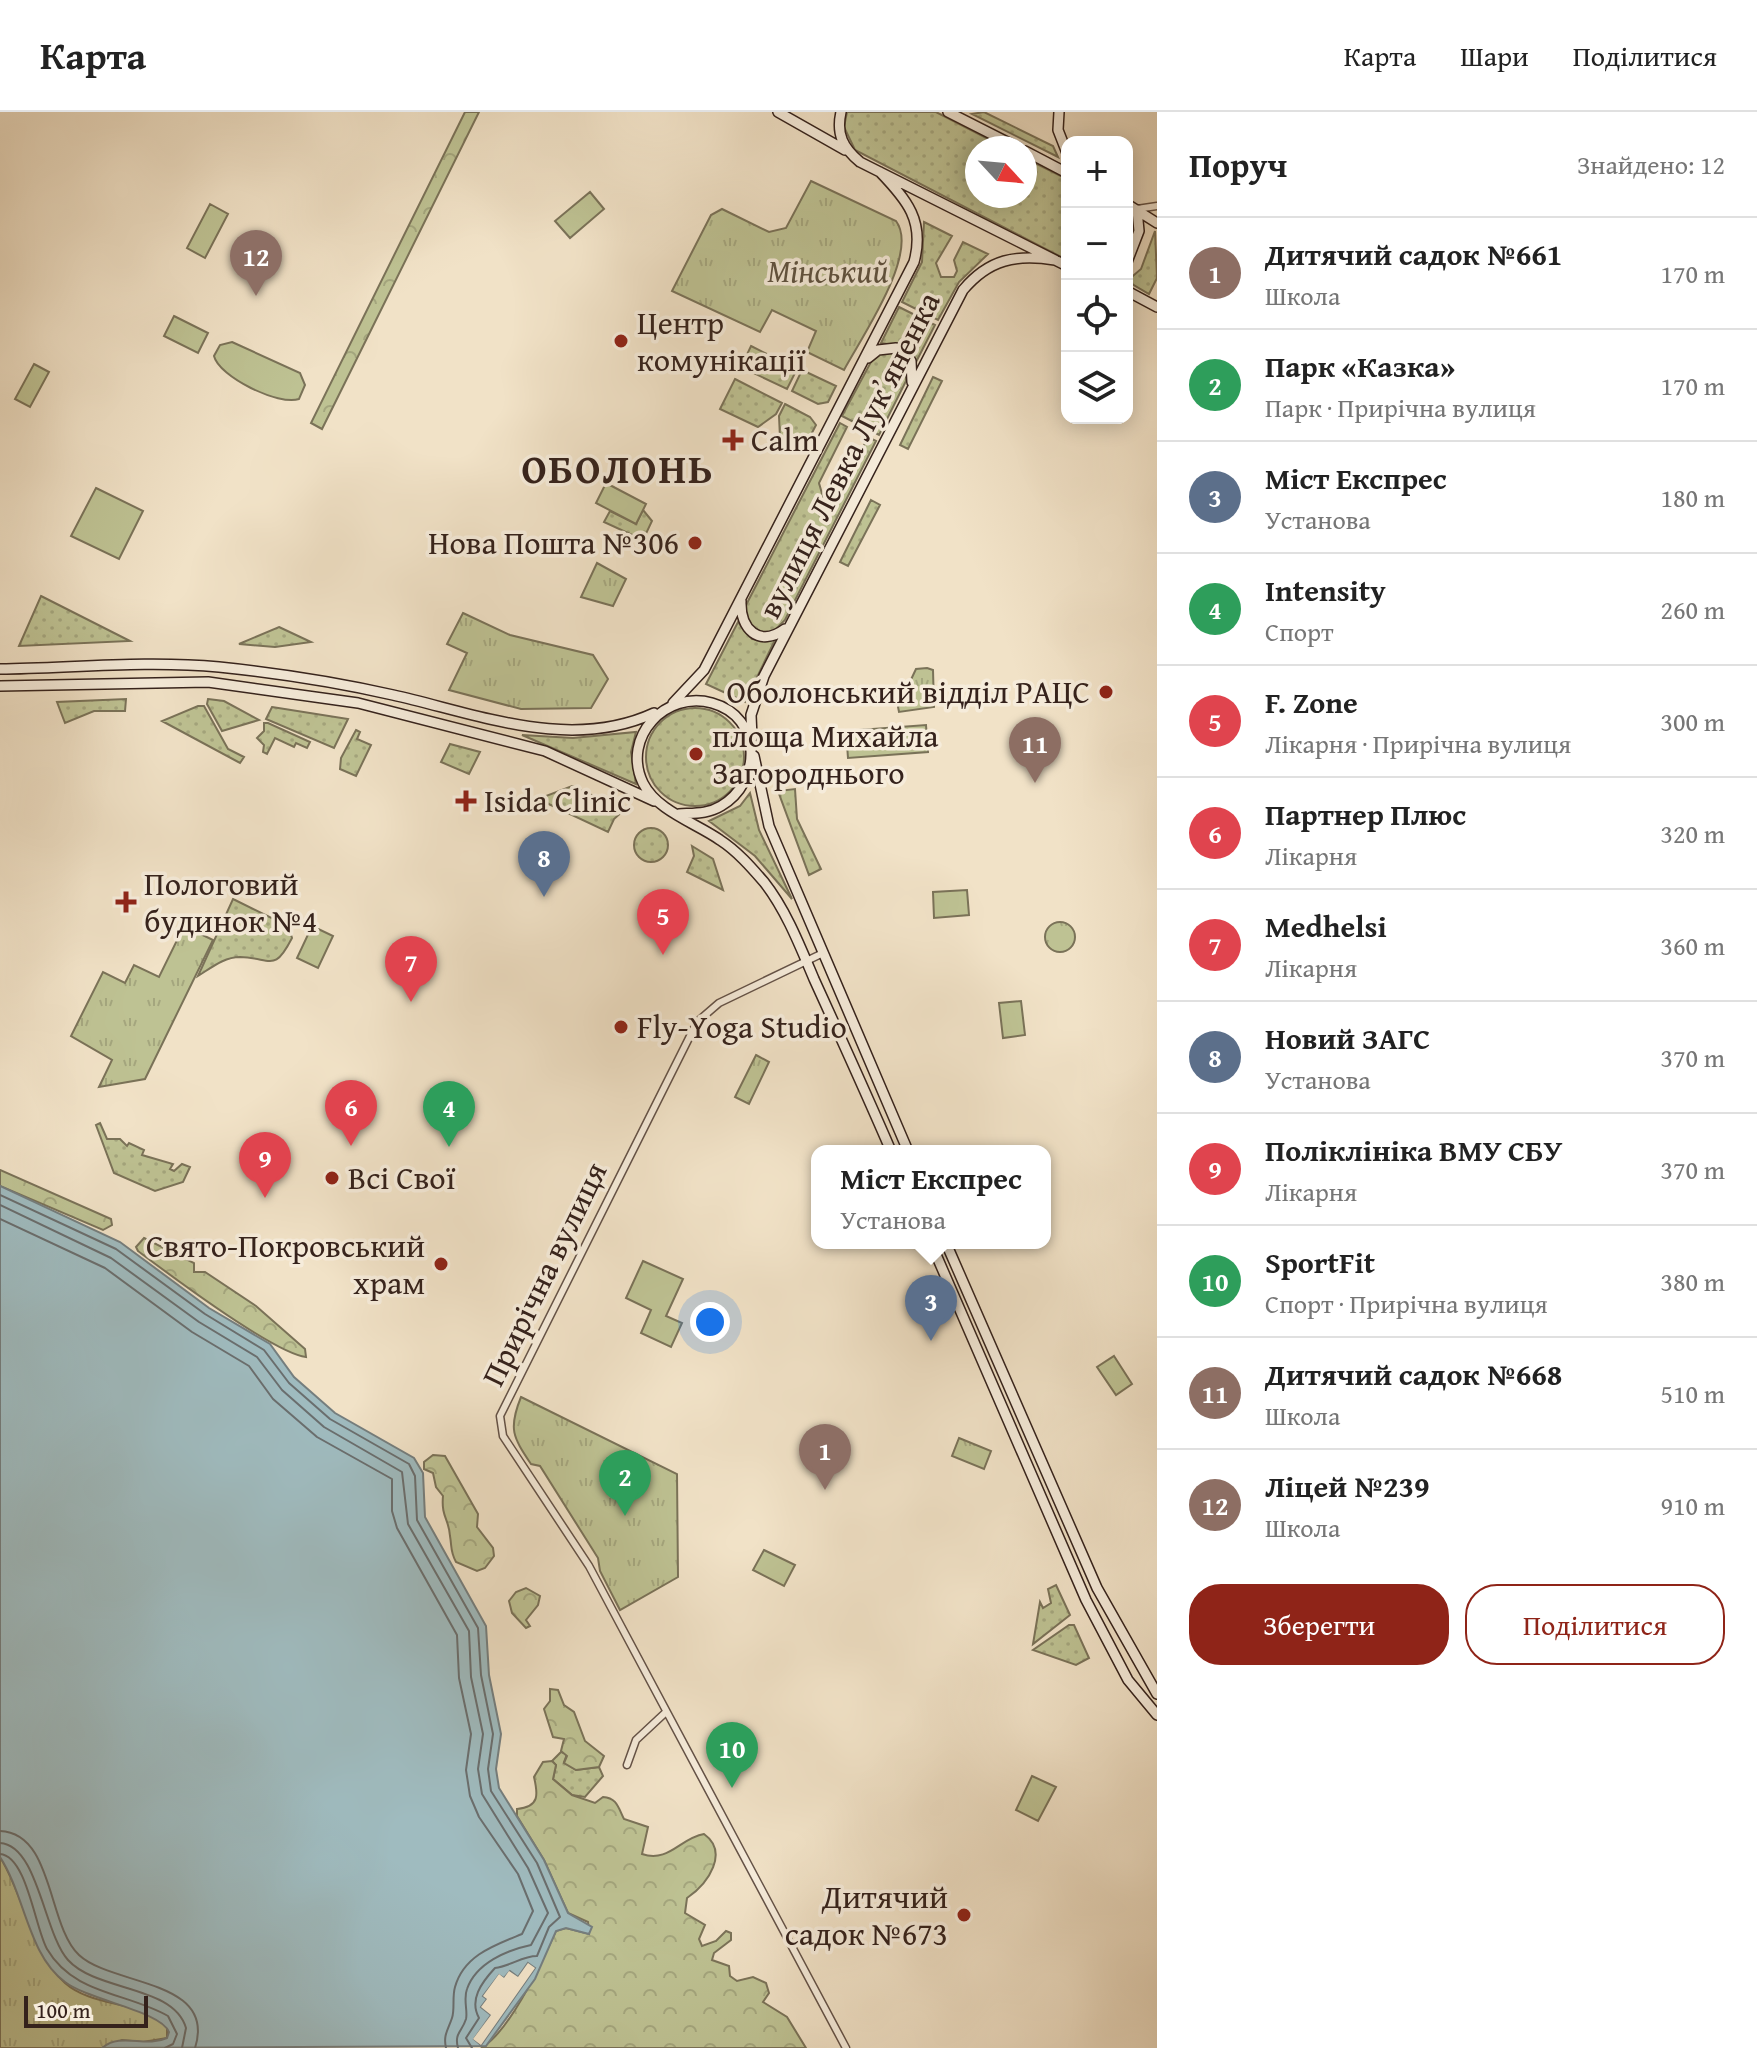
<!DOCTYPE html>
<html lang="uk">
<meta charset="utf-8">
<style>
:root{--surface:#fff;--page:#f6f6f6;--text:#222;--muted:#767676;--line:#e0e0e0;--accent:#8f2418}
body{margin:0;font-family:"Gentium Book Plus",serif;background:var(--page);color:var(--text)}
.controls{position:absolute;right:24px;top:24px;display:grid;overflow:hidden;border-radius:16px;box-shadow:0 4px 20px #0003}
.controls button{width:72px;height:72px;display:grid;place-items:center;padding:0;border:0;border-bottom:2px solid var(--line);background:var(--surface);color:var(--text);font:40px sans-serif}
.compass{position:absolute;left:965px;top:24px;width:72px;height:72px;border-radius:50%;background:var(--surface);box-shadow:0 4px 20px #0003;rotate:116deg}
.scale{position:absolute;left:24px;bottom:20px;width:124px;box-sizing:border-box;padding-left:8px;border:4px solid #35221c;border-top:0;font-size:22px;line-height:28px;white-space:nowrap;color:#35221c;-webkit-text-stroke:6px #f6ecdb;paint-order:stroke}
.you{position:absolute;left:710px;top:1210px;width:28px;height:28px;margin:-20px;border:6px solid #fff;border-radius:50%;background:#1a73e8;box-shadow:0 0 0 12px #1a73e833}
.badge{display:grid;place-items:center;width:52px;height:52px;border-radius:50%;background:var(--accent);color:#fff;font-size:26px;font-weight:700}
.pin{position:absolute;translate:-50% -66px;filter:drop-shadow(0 2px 4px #0008)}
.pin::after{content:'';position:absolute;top:42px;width:28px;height:24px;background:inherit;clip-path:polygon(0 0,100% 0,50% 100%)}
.popup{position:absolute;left:811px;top:1033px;width:240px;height:104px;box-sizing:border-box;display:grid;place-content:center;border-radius:16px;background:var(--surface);filter:drop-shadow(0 2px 6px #0005);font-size:26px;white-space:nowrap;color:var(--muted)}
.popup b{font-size:30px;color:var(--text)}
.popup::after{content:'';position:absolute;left:50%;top:100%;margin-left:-16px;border:16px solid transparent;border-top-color:var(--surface)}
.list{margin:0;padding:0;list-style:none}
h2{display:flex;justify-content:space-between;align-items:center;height:104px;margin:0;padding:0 32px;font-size:34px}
h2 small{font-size:26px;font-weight:400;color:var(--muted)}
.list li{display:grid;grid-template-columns:52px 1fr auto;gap:24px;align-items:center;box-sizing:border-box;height:112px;padding:0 32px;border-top:2px solid var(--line)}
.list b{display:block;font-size:30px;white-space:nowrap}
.list p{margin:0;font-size:26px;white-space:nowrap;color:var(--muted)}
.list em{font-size:26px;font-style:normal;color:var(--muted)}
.actions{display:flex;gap:16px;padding:24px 32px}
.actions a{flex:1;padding:18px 0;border:2px solid var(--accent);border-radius:32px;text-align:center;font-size:28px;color:var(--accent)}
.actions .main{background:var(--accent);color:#fff}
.icon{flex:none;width:44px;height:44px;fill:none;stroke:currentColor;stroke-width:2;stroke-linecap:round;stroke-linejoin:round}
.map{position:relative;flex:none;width:1157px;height:1936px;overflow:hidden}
header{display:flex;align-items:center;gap:48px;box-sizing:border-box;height:112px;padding:0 40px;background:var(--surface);border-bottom:2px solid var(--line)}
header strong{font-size:38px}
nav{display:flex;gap:44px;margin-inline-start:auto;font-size:28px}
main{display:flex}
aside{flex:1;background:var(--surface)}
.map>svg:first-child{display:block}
.grass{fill:url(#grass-dots);stroke:#7a7258;stroke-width:2}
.forest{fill:url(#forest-crowns);stroke:#7a7258;stroke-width:2}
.park{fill:url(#park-tufts);stroke:#7a7258;stroke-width:2}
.pitch{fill:#bec293;stroke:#7a7258;stroke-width:2}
.water{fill:#9fbbbf;stroke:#757e7e;stroke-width:2;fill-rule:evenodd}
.pier{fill:#f1e2c7}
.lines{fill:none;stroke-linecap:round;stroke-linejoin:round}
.shore{stroke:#6a6e6e;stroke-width:2}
.minor-casing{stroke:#645247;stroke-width:9}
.secondary-casing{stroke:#35221c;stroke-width:12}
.minor{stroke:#f6ecdb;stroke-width:6}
.secondary{stroke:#f6ecdb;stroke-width:9}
.poi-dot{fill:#8f2418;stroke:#f6ecdb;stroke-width:3}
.labels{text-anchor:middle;stroke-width:7;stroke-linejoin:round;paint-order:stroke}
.park-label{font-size:32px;font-style:italic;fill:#5e5240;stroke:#f6ecdb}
.poi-label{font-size:32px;fill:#35221c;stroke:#f6ecdb;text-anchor:start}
.street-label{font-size:32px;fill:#35221c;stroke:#f6ecdb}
.district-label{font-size:40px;font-weight:bold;letter-spacing:2px;fill:#35221c;stroke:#f6ecdb}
</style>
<header>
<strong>Карта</strong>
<nav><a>Карта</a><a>Шари</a><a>Поділитися</a></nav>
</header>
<main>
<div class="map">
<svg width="1157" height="1936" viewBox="0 0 1157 1936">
<defs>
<pattern id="grass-dots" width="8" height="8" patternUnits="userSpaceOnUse" patternTransform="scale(2)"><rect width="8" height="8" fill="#bec293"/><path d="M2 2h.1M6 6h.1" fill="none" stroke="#a4a67e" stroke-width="1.8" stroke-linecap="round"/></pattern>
<pattern id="forest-crowns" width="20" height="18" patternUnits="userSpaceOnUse" patternTransform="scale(2)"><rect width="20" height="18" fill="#bec293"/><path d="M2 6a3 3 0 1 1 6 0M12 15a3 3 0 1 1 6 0" fill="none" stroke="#a4a67e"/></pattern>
<pattern id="park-tufts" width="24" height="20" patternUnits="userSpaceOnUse" patternTransform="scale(2)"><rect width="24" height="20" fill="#bec293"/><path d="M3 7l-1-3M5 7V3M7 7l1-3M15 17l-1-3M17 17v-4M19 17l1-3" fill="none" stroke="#a4a67e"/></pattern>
</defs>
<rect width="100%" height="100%" fill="#f1e2c7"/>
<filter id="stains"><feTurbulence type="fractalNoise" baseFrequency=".0025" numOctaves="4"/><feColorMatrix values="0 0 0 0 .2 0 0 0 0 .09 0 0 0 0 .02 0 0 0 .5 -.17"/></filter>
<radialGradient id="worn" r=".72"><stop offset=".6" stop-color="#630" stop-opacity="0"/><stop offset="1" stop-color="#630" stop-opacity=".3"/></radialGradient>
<path class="grass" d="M847,0H936L1006,36H977V84H1025V46L1067,67V148L855,38L844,15Z
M984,0L1053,34L1058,45L972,2Z
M924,110L952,124L936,151L941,165H954L957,159L954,148L963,130L988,142L959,170L938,208L902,190L922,150Z
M1155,119L1157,166L1149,182L1127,169L1141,157Z
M899,195L935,213L916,250L905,235L881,231Z
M751,234L797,257L787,277L741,255Z
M894,239L906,247V269L879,323L842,304L872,248L877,242Z
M802,258L836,274L828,290L818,292L792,279Z
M933,265L942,269L908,337L900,333Z
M735,267L782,291L776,302L758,315L720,297Z
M785,292L810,305L816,313L803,338L780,326L779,304Z
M840,311L847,315L819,371L823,385L831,387L839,384L868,325L876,329L785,508L772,521L756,520L747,511L745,495Z
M871,388L880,393L848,454L840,450Z
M643,398L652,409L643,428L604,410L610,399L636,412Z
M41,484L130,529L19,534Z
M738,510L752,527L775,528L745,590L706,572Z
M279,515L311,530L275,535L239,532Z
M126,587L125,599H94L65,611L57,590Z
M208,587L224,589L259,608L222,619L207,592Z
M198,594H204L228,637L244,645L240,651L162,609Z
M272,595L348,607L334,636L266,607Z
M646 645a49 49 0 1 1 98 0a49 49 0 1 1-98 0Z
M264,611H268L310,630L307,636L296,631L294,635L275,626L267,642L263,640L264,633L257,626L264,619Z
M356,618L360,620L357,627L371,633L356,664L340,657L341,646Z
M636,620L631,640L636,672L522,623L573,626Z
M450,632L480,640L469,662L441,650Z
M572,674L624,698L614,707L608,720L538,687Z
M795,677L797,707L821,757L809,763L778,679Z
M750,681L759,718L792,787L755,744L709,709L740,694Z
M634 733a17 17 0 1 1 34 0a17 17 0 1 1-34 0Z
M692,734L713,747L723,778L687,760L694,744Z
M233,787L288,814L292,826C274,861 272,846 240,845C224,845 211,856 198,864Z
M100,1011L107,1027H120L127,1034L129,1031L144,1038L142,1043L173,1052L170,1057L174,1059L182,1052L190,1055L183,1070L155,1079L114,1061L96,1013Z
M1056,1473L1070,1503L1033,1532L1040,1490L1043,1496L1051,1491L1048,1477Z
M1069,1513H1074L1089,1546L1076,1553L1033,1538Z
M561,1640L567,1642L564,1650L576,1658L599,1655L603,1664L585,1685L572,1683L553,1667L556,1653L552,1649Z"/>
<path class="forest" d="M465,0H479L322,317L311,311Z
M0,1058L111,1107L112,1113L103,1118L0,1074Z
M144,1126L194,1151V1160H205L256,1194L305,1237L306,1245C273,1241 170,1163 138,1139L136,1135Z
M433,1343L445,1344L478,1402L477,1415L493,1436L494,1444L485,1456L477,1459L456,1450C450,1439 452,1435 450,1424C449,1407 441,1405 443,1384L436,1375L433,1361L424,1357V1350Z
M526,1476L540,1484L538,1493L526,1508L530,1514L526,1516L512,1501L509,1489L516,1480Z
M550,1577L558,1578L564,1593L574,1600L585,1629L604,1644L599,1655L576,1658L564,1651L567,1644L561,1639L564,1627L553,1625L544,1597L550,1589Z
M552,1649L556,1653L553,1667L572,1683L595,1691L603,1685C617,1686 618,1695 624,1707L648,1715L642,1742C669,1751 680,1726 704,1722C729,1740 709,1771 687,1786L685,1801L705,1813L699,1827L702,1834L716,1829L726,1819L731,1821V1828L714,1841L712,1848L729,1854L730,1864L737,1869L753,1865L766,1871L769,1881L763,1890L787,1905L806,1936H481C510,1920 542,1849 556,1819L566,1816L589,1822L588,1810L568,1801L544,1748L517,1704V1697C540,1695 538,1682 534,1665L543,1650Z"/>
<path class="park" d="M811,69L896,109C920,141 861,226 844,258L807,240L816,219L772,198L760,220L672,179L711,103L722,97L769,120L786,116Z
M597,451L626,467L613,494L581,485Z
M463,501L510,523L593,543L608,567L591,596L521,597L449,578L467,541L447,532Z
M927,556L933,558L934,595L899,600L898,595L916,557Z
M1045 825a15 15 0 1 1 30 0a15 15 0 1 1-30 0Z
M184,814L213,828L145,967L99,975L112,948L71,924L103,860L125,871L134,853L159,865Z
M756,943L769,950L749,992L735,985Z
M521,1285L677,1362L678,1465L620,1498L600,1459L598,1446L540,1354L531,1352C513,1325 508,1317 521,1285Z
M959,1326L991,1339L984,1357L952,1344Z
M0,1745C25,1784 29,1838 65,1871C93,1896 142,1888 167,1915V1926L143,1930L122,1928L102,1936H0Z"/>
<path class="pitch" d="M590,80L604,97L570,126L555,109Z
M210,92L228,102L205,146L187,136Z
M174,204L208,221L198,241L164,224Z
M232,230L300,261L305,273L299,287C279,294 219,265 214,244L220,233Z
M34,252L49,260L30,295L15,287Z
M606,371L646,392L636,412L596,391Z
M96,376L143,399L119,447L71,424Z
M926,613L928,640L848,646L846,619Z
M967,778L969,803L934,806L933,780Z
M312,814L333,824L318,856L297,846Z
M1021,889L1025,923L1003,926L999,891Z
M643,1149L683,1167L666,1204L682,1211L671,1235L641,1221L651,1198L626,1186Z
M1114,1244L1132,1272L1116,1283L1097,1255Z
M764,1438L795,1453L784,1474L753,1458Z
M1032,1664L1056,1675L1038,1709L1016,1698Z"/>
<path class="water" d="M0,1074L120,1130L209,1196L270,1232L294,1265L335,1301L414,1346L423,1361L425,1405L486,1514L489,1563L501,1622L496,1657L499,1676L544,1748L568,1801L592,1815L589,1822L566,1816L556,1819L535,1867L486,1934L102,1936C121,1920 145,1936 167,1926L169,1920C161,1899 88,1888 65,1870C28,1843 25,1783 0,1745ZM528,1851L535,1856L481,1933L474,1927L491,1903L481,1895L487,1887L483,1884L499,1863L504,1866L510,1859L518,1865Z"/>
<path class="pier" d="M528,1851L535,1856L481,1933L473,1927L491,1903L481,1895L487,1887L483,1884L499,1862L504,1866L509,1859L518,1865Z"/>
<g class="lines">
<path class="shore" d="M0,1083L116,1137L205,1202L264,1238L289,1271L330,1307L409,1352L415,1364L417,1408L478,1516L481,1563L493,1622L488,1657L491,1679L537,1751L560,1805L549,1815L537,1844C522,1844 511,1854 495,1856C481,1871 469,1888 479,1906L466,1926L472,1936
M0,1093L111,1146L199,1210L257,1245L282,1278L324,1315L402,1360L408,1412L469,1519L471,1565L483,1622L478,1657L482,1682L528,1756L548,1801L531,1833C507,1838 476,1851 467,1877C463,1887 468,1899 466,1907C462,1920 454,1921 458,1936
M0,1107L105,1156L192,1220L249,1254L273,1287L317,1325L392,1367V1399L397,1416L457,1523L459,1566L471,1622L466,1658L470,1684L479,1705L518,1762L533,1799L522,1822C495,1833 464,1843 455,1875C452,1885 455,1897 452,1906C448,1918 443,1923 446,1936
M0,1719C54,1721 47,1813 79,1843C112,1874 217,1867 195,1936
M0,1731C38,1733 44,1822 68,1848C97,1880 174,1873 186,1916L182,1936
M0,1742C27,1744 35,1816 47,1837C74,1883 126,1880 168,1904L177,1922L173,1932L165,1936"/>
<defs>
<path id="minor" d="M1137,97L1157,94
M821,842L719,891L697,910L500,1304L503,1324L589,1454L846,1936
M627,1653L636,1628L666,1600"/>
<path id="secondary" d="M778,0L845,38
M841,0C836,22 843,36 860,50L1067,154
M948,0L1019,36
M1059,0L1058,18L1067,41
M1025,39L1067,61
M1127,92L1157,111
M1127,150L1139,119L1137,98
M1127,179L1157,195
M868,246L878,238L896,236L911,249L912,270
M741,489C740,517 759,536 785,517
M0,557C72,556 147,548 219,555C277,561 336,570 393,583C478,602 570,640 654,601
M0,574L208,570L358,591L545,639L654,689
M673,591L704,558L914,150C925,109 907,88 880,60
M752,626L751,603L764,564L963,178C989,147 1016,142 1055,148
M754,644L769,714L908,1039
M679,702C694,701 708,702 721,694C762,670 763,605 712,591C666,578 621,625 643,671C657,699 696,711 720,728C737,739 751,755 764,770C786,798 800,834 814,867C840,924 866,981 891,1039
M931,1131L1086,1488L1128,1568L1157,1603
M946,1131L1097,1476L1157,1582"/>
</defs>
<use href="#minor" class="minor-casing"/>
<use href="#secondary" class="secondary-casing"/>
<use href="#minor" class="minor"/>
<use href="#secondary" class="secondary"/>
</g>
<g class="poi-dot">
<circle cx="621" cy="229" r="8"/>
<path d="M729 316h8v8h8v8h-8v8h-8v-8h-8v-8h8z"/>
<circle cx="695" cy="431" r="8"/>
<circle cx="1106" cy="580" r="8"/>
<circle cx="696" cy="642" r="8"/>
<path d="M462 677h8v8h8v8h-8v8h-8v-8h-8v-8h8z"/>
<path d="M122 778h8v8h8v8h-8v8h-8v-8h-8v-8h8z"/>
<circle cx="621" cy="915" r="8"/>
<circle cx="332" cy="1066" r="8"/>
<circle cx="441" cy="1152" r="8"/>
<circle cx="964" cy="1803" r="8"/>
</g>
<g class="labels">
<g class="park-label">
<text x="828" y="170">Мінський</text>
</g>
<g class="poi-label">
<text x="637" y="222">Центр<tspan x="637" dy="37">комунікації</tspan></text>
<text x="751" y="339">Calm</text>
<text x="679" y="442" text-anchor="end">Нова Пошта №306</text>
<text x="1090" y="591" text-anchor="end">Оболонський відділ РАЦС</text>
<text x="712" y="635">площа Михайла<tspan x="712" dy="37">Загороднього</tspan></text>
<text x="484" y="700">Isida Clinic</text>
<text x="144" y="783">Пологовий<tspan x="144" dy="37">будинок №4</tspan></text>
<text x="637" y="926">Fly-Yoga Studio</text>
<text x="348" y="1077">Всі Свої</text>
<text x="425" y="1145" text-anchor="end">Свято-Покровський<tspan x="425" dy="37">храм</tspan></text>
<text x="948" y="1796" text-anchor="end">Дитячий<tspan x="948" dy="37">садок №673</tspan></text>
</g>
<g class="street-label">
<text transform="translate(849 343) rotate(-63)" y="11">вулиця Левка Лукʼяненка</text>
<text transform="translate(544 1162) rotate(-64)" y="11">Прирічна вулиця</text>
</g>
<g class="district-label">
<text x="618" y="371">ОБОЛОНЬ</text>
</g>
</g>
<rect width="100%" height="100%" filter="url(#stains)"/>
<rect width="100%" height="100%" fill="url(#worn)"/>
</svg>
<div class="controls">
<button>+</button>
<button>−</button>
<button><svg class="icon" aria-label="locate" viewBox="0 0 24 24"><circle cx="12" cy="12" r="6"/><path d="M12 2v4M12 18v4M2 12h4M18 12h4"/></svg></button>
<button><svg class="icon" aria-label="layers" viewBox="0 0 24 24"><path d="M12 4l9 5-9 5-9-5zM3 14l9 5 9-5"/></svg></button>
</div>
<svg class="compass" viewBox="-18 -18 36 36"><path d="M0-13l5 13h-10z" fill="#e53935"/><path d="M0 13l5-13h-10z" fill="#767676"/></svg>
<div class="scale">100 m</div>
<div class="you"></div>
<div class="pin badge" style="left:825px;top:1378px;background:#8d6e63">1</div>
<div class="pin badge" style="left:625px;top:1404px;background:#2e9e5b">2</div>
<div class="pin badge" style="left:931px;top:1229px;background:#5c6f8a">3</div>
<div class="popup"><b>Міст Експрес</b>Установа</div>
<div class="pin badge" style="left:449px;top:1035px;background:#2e9e5b">4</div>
<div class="pin badge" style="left:663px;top:843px;background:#e0444e">5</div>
<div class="pin badge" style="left:351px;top:1034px;background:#e0444e">6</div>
<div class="pin badge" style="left:411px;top:890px;background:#e0444e">7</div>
<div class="pin badge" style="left:544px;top:785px;background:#5c6f8a">8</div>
<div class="pin badge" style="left:265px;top:1086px;background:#e0444e">9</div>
<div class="pin badge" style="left:732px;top:1676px;background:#2e9e5b">10</div>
<div class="pin badge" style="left:1035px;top:671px;background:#8d6e63">11</div>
<div class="pin badge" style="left:256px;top:184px;background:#8d6e63">12</div>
</div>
<aside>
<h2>Поруч<small>Знайдено: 12</small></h2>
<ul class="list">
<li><span class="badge" style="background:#8d6e63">1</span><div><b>Дитячий садок №661</b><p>Школа</p></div><em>170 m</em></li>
<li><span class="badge" style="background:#2e9e5b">2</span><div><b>Парк «Казка»</b><p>Парк · Прирічна вулиця</p></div><em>170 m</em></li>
<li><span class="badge" style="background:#5c6f8a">3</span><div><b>Міст Експрес</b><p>Установа</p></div><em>180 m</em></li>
<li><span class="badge" style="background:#2e9e5b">4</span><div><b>Intensity</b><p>Спорт</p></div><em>260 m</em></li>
<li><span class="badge" style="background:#e0444e">5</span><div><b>F. Zone</b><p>Лікарня · Прирічна вулиця</p></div><em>300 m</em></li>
<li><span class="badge" style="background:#e0444e">6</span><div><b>Партнер Плюс</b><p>Лікарня</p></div><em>320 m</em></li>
<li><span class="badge" style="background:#e0444e">7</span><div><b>Medhelsi</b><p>Лікарня</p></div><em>360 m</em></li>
<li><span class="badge" style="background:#5c6f8a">8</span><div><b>Новий ЗАГС</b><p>Установа</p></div><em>370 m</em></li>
<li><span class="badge" style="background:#e0444e">9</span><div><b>Поліклініка ВМУ СБУ</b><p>Лікарня</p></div><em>370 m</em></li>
<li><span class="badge" style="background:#2e9e5b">10</span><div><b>SportFit</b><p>Спорт · Прирічна вулиця</p></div><em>380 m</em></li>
<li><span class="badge" style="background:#8d6e63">11</span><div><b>Дитячий садок №668</b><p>Школа</p></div><em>510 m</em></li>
<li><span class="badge" style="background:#8d6e63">12</span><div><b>Ліцей №239</b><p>Школа</p></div><em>910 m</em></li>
</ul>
<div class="actions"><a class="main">Зберегти</a><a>Поділитися</a></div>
</aside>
</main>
